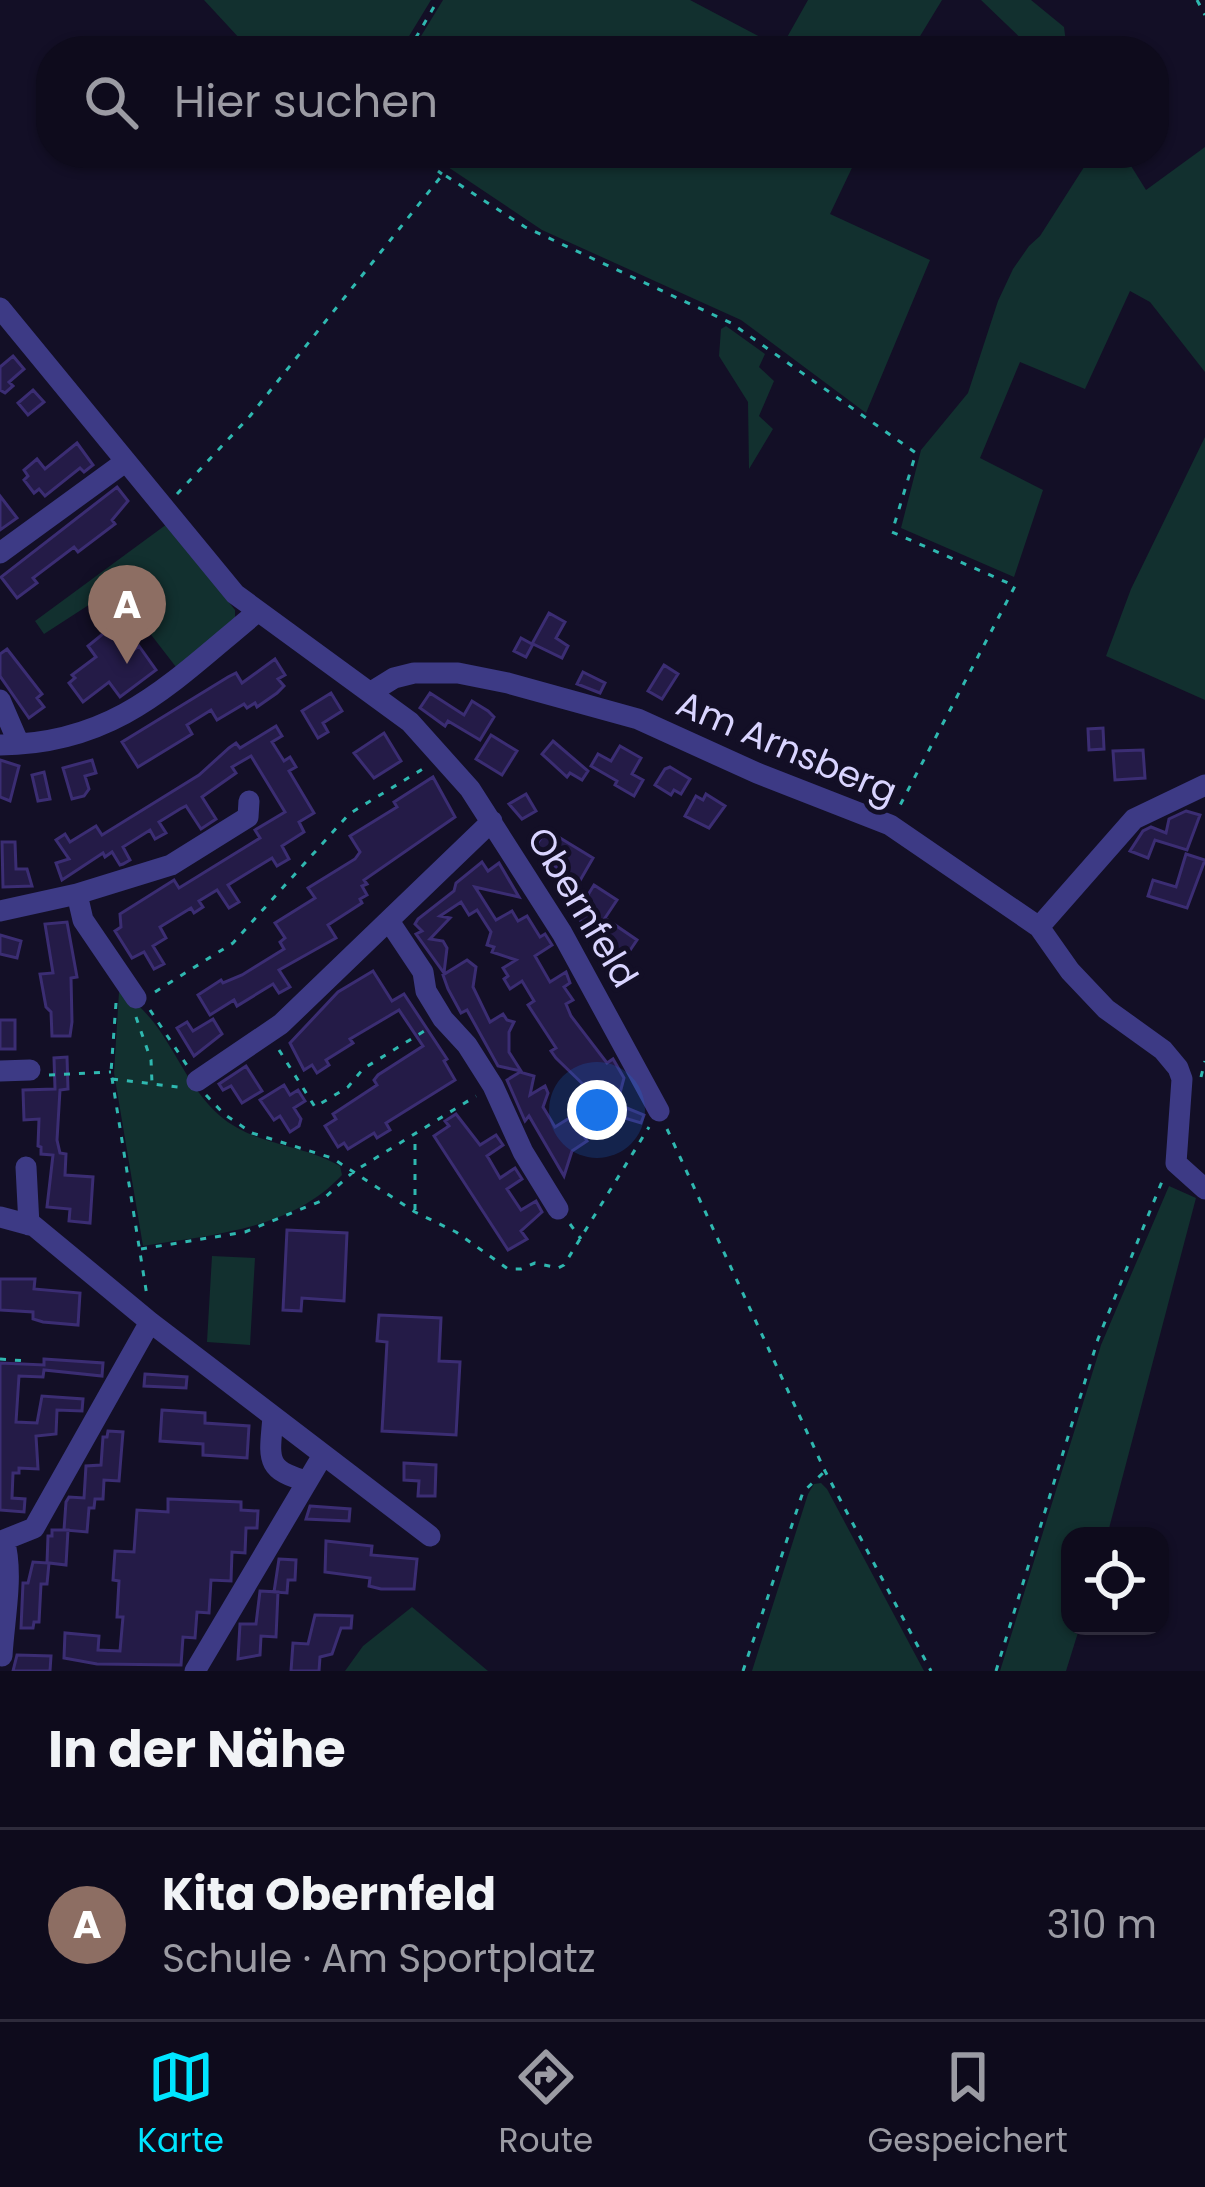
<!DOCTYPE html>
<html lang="de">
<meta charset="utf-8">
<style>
:root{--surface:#0e0b1c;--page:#171425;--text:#f1f3f6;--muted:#9b9ba3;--line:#2e2b3b;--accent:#00e5ff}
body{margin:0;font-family:Poppins,sans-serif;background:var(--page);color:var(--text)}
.controls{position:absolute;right:36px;bottom:36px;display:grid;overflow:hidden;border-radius:24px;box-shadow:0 3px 9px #0004}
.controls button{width:108px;height:108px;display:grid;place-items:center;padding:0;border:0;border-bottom:3px solid var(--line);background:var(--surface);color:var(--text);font:60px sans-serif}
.you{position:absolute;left:597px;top:1110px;width:42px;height:42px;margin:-30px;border:9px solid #fff;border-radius:50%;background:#1a73e8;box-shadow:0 0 0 18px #1a73e833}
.badge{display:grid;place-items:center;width:78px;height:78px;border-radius:50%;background:var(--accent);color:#fff;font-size:39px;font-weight:700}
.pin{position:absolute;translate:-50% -99px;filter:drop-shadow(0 3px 6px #0008)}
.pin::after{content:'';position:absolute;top:63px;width:42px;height:36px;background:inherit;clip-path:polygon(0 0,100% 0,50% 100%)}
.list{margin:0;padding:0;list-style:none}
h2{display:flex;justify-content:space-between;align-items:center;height:156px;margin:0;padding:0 48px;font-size:51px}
h2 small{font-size:39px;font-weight:400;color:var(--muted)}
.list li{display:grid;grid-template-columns:78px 1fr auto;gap:36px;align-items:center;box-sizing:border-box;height:192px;padding:0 48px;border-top:3px solid var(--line)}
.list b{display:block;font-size:45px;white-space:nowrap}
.list p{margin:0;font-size:39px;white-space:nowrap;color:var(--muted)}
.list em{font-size:39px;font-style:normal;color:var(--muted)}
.icon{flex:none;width:66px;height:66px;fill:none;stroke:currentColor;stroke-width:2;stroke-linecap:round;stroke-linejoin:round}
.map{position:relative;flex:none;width:1205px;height:1671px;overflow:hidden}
.search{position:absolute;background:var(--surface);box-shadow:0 3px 9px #0004;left:36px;right:36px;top:36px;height:132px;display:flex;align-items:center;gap:30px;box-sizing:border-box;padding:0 42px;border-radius:48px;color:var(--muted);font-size:45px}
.sheet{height:348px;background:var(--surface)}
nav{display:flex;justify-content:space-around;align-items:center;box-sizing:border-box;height:168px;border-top:3px solid var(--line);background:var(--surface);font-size:33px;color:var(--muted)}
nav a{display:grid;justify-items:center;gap:6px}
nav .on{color:var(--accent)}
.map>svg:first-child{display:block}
.green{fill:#12302f}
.building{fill:#241b47;stroke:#3b2d73;stroke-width:3}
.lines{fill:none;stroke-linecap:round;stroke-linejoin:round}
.path{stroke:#2fb8b0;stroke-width:3;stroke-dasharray:6 9;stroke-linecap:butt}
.minor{stroke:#3d3a85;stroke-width:21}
.labels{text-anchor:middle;stroke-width:10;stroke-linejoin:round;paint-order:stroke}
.street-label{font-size:36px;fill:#d9d4ff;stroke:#130f26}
</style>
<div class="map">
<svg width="1205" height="1671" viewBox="0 0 1205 1671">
<rect width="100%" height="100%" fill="#130f26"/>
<path class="green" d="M204,0H431L400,51H258L241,40Z
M443,0H690L781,48L808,0H942L911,51H412Z
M981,0H1031L1064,27L1067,51H1034Z
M1205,147V372L1150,302L1130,291L1085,389L1020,362L980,458L1043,490L1014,577L901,528L921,450L968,393L998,301L1013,269L1029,246L1040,236L1093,153H1123L1146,190Z
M427,153H859L830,214L930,260L866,413L741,320L542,230Z
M726,326L765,354L759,367L774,381L759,416L773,429L749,469L748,402L719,356L721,329Z
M1205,437V700L1106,656L1131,589Z
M167,524L235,610V619L176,667L115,588L44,634L35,621Z
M119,992C167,1017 179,1080 219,1115C254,1146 301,1143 340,1166L342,1175C291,1230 214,1234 143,1246L114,1073Z
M1169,1186L1196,1198L1107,1536H1070V1626H1080L1066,1671H1000L1101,1345Z
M212,1256L255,1258L250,1345L207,1342Z
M821,1483L827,1489L924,1671H752L808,1494L814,1484Z
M412,1607L488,1671H345L363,1646Z"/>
<path class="building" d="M13,356L24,369L9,382L13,386L5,393L0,390V367Z
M33,390L44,402L28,415L18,403Z
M77,443L93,465L84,472L80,468L45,496L39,489L34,493L24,480L28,476L24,470L37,459L45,469Z
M117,487L128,501L112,520L115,524L78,552L74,547L33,578L37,583L17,598L1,577Z
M0,496L17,518L0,530Z
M549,613L565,622L556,638L568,646L562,658L533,644L526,657L514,651L521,638L532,644Z
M109,629L128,654L139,646L156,670L120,697L109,682L83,702L69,683L75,678L72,675L96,657L88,646Z
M7,649L42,694L37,698L44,707L29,718L0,676V654Z
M275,659L285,675L278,679L284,686L277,693L257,707L255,703L247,708L244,704L217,720L211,710L187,725L192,734L138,767L122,742L228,677L236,673L242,683Z
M664,665L678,674L662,699L648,691Z
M583,672L605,683L600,693L577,684Z
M331,693L342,711L323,723L328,732L318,738L302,711Z
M430,693L464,715L472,701L488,711L494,717L480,740L448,721L445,726L420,708Z
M276,726L282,736L272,742L284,761L290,757L296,767L289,771L314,813L299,822L304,832L282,846L289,859L277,866L272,858L228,885L239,902L229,908L217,890L199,901L203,907L194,913L191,908L160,927L166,938L153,946L164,964L154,969L144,952L132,958L115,931L121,927L120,914L174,880L179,888L260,838L255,830L285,812L251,756L232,767L236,773L202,797L216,819L201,829L186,806L180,809L159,822L166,833L155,839L150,830L123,847L130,860L123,864L120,865L112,852L105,857L103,853L62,880L56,863L69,859L56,840L65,834L70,842L96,826L102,835L199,775L229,748L236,743L240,748Z
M1103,728L1104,749L1089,750L1088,729Z
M384,733L401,761L374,778L354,753Z
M491,735L517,751L502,775L476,759Z
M553,741L588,771L582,780L570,773L567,777L542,754Z
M620,746L641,758L632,774L643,780L634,796L615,785L617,781L591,766L598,754L611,761Z
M1143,750L1145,778L1115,780L1113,751Z
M0,760L19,766L10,801L0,797Z
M92,760L96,773L85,776L89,789L84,796L72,799L63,768Z
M670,767L690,779L681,794L674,790L671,795L655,785L665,769Z
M44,772L50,799L38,801L32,775Z
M433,777L455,817L364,880L367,884L362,886L367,895L360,899L362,903L328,925L336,938L279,970L290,987L279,993L273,984L237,1006L234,1000L210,1015L198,995L221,980L223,983L242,975L284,949L280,942L285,938L275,923L315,898L308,888L355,859L360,852L350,836L397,807L394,802Z
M526,794L536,811L522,819L509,804Z
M706,794L725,806L709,828L685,816L696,796L703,800Z
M1186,811L1200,815L1187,850L1155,840L1148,858L1130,851L1143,831L1151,827L1166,833L1169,819Z
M547,830L593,858L578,884L533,849Z
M2,842H15L16,869H27L32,886L3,887Z
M1186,854L1205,860L1187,908L1148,896L1153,880L1176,887Z
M482,862L488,871L499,863L519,897L475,887L496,920L512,911L518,921L527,916L540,937L545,934L552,945L535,956L550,982L566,972L570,983L564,987L573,1000L566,1004L571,1016L607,1063L613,1059L624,1078L617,1104L644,1115L641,1123L618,1116L608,1127L573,1119L587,1141L572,1151L564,1176L529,1116L525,1121L507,1080L520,1072L534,1076L530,1095L545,1086L548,1093L543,1107L555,1127L587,1107L581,1097L591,1092L556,1058L551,1051L556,1048L528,1005L534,1001L522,981L510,989L504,979L508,976L503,968L516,960L492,952L494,947L487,945L491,932L477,910L469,915L461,902L440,916L450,918L430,939L443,941L447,948L444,973L416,934L422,931L415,924L418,919L454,891L456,883Z
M594,885L617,900L605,918L637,940L620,965L592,949L600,937L575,916Z
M67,922L77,977L71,978L72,1022L70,1036H52L51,1012L46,1007L40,974L53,973L45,924Z
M0,935L21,941L17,958L0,954Z
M467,960L476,967L473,987L490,1022L503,1014L507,1020L514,1022L509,1032V1052L521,1071L498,1066L467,1010L461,1013L448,989L443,975Z
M373,971L392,1001L404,994L447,1059L444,1061L455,1080L386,1123L390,1130L377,1138L374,1133L348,1149L344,1143L338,1147L325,1126L336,1119L333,1114L377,1085L374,1080L378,1075L423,1046L399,1010L350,1039L353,1043L326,1060L329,1065L317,1073L312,1065L304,1070L290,1043L338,992Z
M213,1019L222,1034L194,1056L177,1028L187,1022L193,1031Z
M0,1020H15V1049H0Z
M67,1057L68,1089L60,1090L57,1140L60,1153L66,1154L65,1175L93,1177L90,1223L69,1221L70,1209L47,1207L53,1155L41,1154V1147L38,1146L39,1119L24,1120L23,1090L55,1089L54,1058Z
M246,1066L262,1091L242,1103L231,1086L223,1090L219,1084Z
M284,1085L290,1095L298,1090L305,1101L294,1108L301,1119L299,1126L290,1132L280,1116L274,1120L260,1100Z
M456,1114L480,1145L496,1135L503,1145L487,1156L489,1159L500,1178L515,1168L522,1179L507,1189L521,1210L536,1201L542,1212L521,1231L527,1239L508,1250L434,1136L449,1126L445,1121Z
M287,1230L347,1233L344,1301L302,1298L301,1311L283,1310Z
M0,1279H35L34,1289L80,1293L78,1325L43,1322L33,1319V1312L0,1310Z
M379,1315L441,1318L439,1361L460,1362L456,1435L382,1431L387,1342L377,1341Z
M44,1359L103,1363L102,1376L44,1370L43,1377L19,1376L16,1422L37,1423L42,1396L83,1399L82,1411L57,1410L56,1434L36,1436L38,1469L19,1468V1473H13L12,1498L25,1499L24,1512L0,1510V1363L44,1365Z
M145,1374L187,1377L186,1388L144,1386Z
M162,1410L205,1413V1423L249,1426L247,1458L203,1455V1444L160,1441Z
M108,1431L123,1432L119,1481L104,1480L103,1499H95L94,1508H89L87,1532L64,1530L66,1502L69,1497L84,1498L86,1466L101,1465L103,1437H107Z
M404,1463L436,1465L435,1496H418L419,1481L404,1480Z
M168,1499L241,1502V1510L258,1511L257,1528H246L245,1553L232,1552L231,1581L211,1580L209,1613L197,1612L195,1638L183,1637L181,1665L97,1664L64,1658L65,1633L99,1636L98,1650L120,1651L123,1617H117L119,1581L113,1580L115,1551L134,1552L137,1510L168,1512Z
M310,1506L350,1509L349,1521L306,1519Z
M52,1530H68L66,1565L49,1563L47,1584H41L39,1622H34L33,1628H21L23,1583H28L33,1562L47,1563L48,1536H52Z
M326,1541L372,1546L371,1555L417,1559L414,1589H381L369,1586L370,1578L325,1572Z
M279,1559L296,1560L295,1580H288L287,1593L274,1592Z
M260,1591L278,1592L276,1637L261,1636L260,1655L238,1659L240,1624H256Z
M315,1615L352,1616L351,1628H341L332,1654L320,1657L319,1671H291L293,1643L308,1644Z
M17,1655L51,1656L50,1671H13Z"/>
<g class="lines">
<path class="path" d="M1197,0L1205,15
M408,51L438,0
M414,153L442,174
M177,494L250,416L443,174L525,227L731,323L916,453L892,532L1015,586L897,811
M155,992L233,943L349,814L426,767
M116,1003L111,1072L147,1296
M150,1010L188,1067
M136,1017L151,1060L152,1083
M279,1050L315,1107L348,1087L363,1069L429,1028
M49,1075L111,1072
M1201,1077L1205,1061
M112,1079L178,1087
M206,1095L224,1114L252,1133L332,1158L415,1212L456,1232L508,1269H521L535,1263L558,1268L564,1265L649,1127
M667,1129L825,1471L931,1671
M415,1210V1135
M570,1224L581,1239
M141,1249L245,1232L321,1201L353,1172L476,1096
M0,1359L26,1361
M743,1671L803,1492L824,1472
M996,1671L1098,1339L1163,1179"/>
<path class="minor" d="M0,308L235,594L410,722L470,789L562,933L659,1111
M0,553L125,462
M373,691L394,678L414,673H458L508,683L638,719L757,773L890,825L1039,927L1070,971L1106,1009L1163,1050L1178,1068L1182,1079L1176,1163L1205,1189
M0,700L19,744
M0,745C117,744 172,682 256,613
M77,894L171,865L248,817L249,801
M0,911L77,894L83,920L136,998
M389,921L423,972L426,991L443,1019L467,1045L493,1086L523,1152L558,1209
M1039,927L1134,819L1205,785
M0,1071L30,1070
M197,1081L281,1024L492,821
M26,1167L29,1225
M0,1217L34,1226L150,1322L430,1536
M273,1416C270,1457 263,1470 307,1481
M2,1656C4,1619 14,1574 4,1540L34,1528L150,1322
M195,1671L323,1455"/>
</g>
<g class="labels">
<g class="street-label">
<text transform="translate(787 747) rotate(23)" y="13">Am Arnsberg</text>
<text transform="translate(583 907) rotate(59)" y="13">Obernfeld</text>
</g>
</g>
</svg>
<div class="controls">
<button><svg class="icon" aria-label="locate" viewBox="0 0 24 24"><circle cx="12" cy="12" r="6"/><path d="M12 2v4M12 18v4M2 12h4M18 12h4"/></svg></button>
</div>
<div class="you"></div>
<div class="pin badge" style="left:127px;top:664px;background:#8d6e63">A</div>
<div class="search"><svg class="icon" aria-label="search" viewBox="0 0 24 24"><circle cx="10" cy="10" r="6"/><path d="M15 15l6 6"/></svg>Hier suchen</div>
</div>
<section class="sheet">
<h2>In der Nähe<small></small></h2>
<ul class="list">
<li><span class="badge" style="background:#8d6e63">A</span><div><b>Kita Obernfeld</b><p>Schule · Am Sportplatz</p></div><em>310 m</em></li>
</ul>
</section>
<nav>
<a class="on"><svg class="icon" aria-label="map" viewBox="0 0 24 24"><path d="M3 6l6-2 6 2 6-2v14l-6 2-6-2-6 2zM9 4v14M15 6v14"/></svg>Karte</a>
<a><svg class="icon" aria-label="directions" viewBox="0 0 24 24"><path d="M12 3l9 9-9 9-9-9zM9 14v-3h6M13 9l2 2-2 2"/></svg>Route</a>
<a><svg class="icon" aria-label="saved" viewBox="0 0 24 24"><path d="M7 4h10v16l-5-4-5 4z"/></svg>Gespeichert</a>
</nav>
